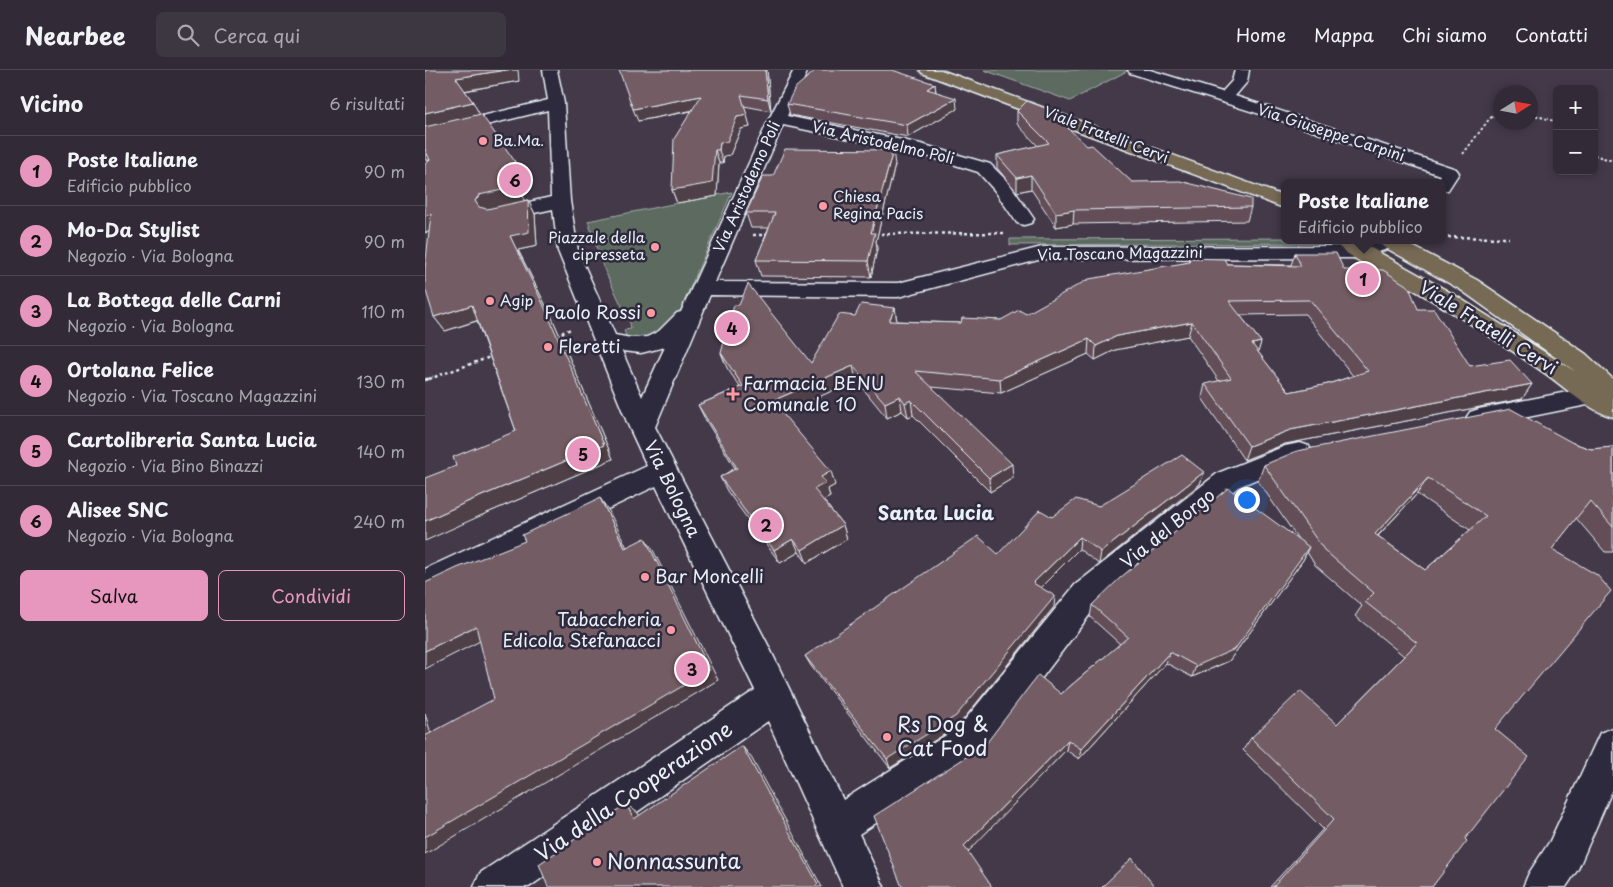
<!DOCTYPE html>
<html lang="it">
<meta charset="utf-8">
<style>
:root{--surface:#322b37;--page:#3d3742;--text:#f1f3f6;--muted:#a8a7ad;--line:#4d4752;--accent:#e797bd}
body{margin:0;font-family:"Playpen Sans",sans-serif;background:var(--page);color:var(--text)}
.controls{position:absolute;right:15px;top:15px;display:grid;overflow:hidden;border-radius:8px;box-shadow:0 2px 8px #0003}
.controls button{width:45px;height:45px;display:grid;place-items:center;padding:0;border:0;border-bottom:1px solid var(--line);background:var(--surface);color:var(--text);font:25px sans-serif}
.compass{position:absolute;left:1068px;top:15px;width:45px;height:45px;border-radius:50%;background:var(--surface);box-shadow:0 2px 8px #0003;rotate:79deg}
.you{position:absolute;left:821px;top:429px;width:18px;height:18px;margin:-12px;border:4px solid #fff;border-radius:50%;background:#1a73e8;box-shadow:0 0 0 8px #1a73e833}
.badge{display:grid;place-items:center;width:32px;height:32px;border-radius:50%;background:var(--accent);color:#111;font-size:16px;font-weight:700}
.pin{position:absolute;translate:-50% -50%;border:2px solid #fff;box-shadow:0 1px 5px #0006}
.popup{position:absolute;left:856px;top:109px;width:165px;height:65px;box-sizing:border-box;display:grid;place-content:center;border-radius:8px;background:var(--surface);filter:drop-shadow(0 1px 4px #0005);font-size:16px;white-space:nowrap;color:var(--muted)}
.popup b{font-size:19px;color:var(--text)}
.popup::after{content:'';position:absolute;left:50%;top:100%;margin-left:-10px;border:10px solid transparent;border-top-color:var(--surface)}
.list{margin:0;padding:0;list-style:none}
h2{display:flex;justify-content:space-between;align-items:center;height:65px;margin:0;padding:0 20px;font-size:21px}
h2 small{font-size:16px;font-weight:400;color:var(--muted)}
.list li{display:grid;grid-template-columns:32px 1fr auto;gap:15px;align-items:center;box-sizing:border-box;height:70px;padding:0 20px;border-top:1px solid var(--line)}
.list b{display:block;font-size:19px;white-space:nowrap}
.list p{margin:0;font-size:16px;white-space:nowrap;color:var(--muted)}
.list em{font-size:16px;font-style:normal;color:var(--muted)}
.actions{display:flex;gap:10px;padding:15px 20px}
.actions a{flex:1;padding:11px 0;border:1px solid var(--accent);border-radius:8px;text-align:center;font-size:18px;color:var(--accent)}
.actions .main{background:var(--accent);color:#111}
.icon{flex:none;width:28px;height:28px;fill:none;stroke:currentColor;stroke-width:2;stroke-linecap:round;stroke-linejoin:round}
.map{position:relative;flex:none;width:1188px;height:817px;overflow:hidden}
header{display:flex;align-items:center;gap:30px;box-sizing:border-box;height:70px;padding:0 25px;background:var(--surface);border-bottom:1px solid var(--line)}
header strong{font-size:24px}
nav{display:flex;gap:28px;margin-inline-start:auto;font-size:18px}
.search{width:350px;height:45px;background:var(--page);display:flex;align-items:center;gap:12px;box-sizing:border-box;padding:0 18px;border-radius:8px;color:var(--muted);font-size:19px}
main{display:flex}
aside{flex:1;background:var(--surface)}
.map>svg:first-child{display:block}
.green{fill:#5d6a5f;stroke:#a2aeac}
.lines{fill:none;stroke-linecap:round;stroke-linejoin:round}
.minor-casing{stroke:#e8f1f8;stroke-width:3}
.major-casing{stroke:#e8f1f8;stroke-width:3}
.path-far2{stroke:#e8f1f8;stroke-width:2;stroke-dasharray:2.5 2.5;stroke-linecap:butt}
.path-far1{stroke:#e8f1f8;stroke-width:2.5;stroke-dasharray:3 3;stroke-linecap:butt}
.path{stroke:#e8f1f8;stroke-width:3;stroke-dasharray:4 4;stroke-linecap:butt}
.minor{fill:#2f2a3d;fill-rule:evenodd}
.major{fill:#776a54;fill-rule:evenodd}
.wall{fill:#634e56;stroke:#e8f1f8;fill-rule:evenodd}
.shaded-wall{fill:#504046;stroke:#e8f1f8}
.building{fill:#735b64;stroke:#e8f1f8;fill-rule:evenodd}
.poi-dot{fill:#ff9aa2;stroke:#2f2a3d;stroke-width:2}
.labels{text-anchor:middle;stroke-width:5;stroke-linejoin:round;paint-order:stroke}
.far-street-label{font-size:15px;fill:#e8f1f8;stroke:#2f2a3d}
.far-poi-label{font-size:15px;fill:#e8f1f8;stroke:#2f2a3d;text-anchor:start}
.poi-label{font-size:18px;fill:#e8f1f8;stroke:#2f2a3d;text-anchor:start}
.street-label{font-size:18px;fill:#e8f1f8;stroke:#2f2a3d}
.neighbourhood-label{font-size:19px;font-weight:bold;fill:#e8f1f8;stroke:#2f2a3d}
.near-poi-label{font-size:21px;fill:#e8f1f8;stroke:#2f2a3d;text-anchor:start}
.near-street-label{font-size:21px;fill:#e8f1f8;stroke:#2f2a3d}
</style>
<header>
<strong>Nearbee</strong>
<div class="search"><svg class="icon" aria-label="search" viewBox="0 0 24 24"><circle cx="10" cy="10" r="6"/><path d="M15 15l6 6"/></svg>Cerca qui</div>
<nav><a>Home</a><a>Mappa</a><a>Chi siamo</a><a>Contatti</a></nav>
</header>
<main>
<aside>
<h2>Vicino<small>6 risultati</small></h2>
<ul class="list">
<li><span class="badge">1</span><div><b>Poste Italiane</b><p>Edificio pubblico</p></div><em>90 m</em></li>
<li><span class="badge">2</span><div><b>Mo-Da Stylist</b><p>Negozio · Via Bologna</p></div><em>90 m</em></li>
<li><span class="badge">3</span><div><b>La Bottega delle Carni</b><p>Negozio · Via Bologna</p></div><em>110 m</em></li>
<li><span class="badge">4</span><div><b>Ortolana Felice</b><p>Negozio · Via Toscano Magazzini</p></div><em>130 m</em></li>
<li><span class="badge">5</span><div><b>Cartolibreria Santa Lucia</b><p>Negozio · Via Bino Binazzi</p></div><em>140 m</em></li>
<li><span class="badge">6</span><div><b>Alisee SNC</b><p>Negozio · Via Bologna</p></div><em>240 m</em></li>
</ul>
<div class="actions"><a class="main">Salva</a><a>Condividi</a></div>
</aside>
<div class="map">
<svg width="1188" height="817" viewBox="0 0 1188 817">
<rect width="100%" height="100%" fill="#433949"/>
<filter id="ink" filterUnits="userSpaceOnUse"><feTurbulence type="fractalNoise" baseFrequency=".02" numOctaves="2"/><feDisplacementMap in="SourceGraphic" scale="10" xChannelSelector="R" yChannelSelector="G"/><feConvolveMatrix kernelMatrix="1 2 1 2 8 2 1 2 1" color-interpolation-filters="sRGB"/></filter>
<g filter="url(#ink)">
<path class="green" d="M559,0H700L702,1L645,31Z
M307,122L248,257L233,268L202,270L199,260L206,259L205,253L178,197L163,151Z
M859,168V170H896L897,173L585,175V169Z"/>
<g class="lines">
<defs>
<path id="minor" d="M118,0H132L139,33L145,131L153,181L190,265L206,268L222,267L234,261L252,243L256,242L344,49L369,0H383L362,46L496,74L565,94L584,113L609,149L606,153L599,155L592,153L570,121L553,102L492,83L358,55L290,212L473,213L617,177L934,176L950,170H973L974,172L971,176L936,188L617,189L473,227L285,225L230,357L343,575L418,730L534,657L650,515L793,403L860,376L875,373L884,376L888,383L884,390L865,395L813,417L672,535L560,683L434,764L459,817H418L343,651L104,817H49L55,803L330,620L231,416L0,526V499L222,396L204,357L133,181L128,139L72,151L65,149L62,145L65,141L126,127L123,40L0,70V60L123,30ZM240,277L217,327L197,281L216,283Z
M703,0H725L797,22L807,11L810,0H824L822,12L810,26L1031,99L1034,103L1023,120L1017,121V113H1010L1015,105L873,56L705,3Z
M1168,317L1177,320L1180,326L1177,332L1054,357L1045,354L1041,348L1045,342L1054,339Z
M1188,658V718L1153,799L1141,817H1098L1104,803L1125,771L1175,663Z"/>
<path id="major" d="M495,0H516L859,126V138L497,3Z
M908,170H932L1028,224L1151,302L1036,220L954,174L951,170H976L1052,210L1161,284L1188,309V347C1163,340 1142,319 1121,304C1078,274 1034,246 989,220C970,210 919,187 908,170Z"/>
</defs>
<use href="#minor" class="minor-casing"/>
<use href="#major" class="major-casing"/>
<path class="path-far2" d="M1106,44L1132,52
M1038,84L1065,48L1076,43
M1169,85L1188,91"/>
<path class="path-far1" d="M450,164L579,163
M328,165H344
M1017,167L1084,168
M167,168H206
M131,265L146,259
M4,309L68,286"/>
<path class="path" d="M0,310L8,307"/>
<use href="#minor" class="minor"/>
<use href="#major" class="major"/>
</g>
<path class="wall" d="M0,0L94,11L40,21L48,32L54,44L96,103L99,131L103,130L110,144L112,176L93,180L128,250L188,389L55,446L31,396L91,361L52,251L20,261L9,247L1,94L4,90H0Z
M342,0L346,41L319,36L325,57L316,59L305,85L299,86L298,93H294L292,126L252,133L247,120L267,41L213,51Z
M510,14L511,22L532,39L483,67L365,45L362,34Z
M592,41L662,76L707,112L826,137L822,151L648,154L631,157L606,119L592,122L572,98V85L613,76L592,54Z
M470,95L451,171L452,179L446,207L336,206L331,190L344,158H326L321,143L348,106Z
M870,183L919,200L993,239L1045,296L1107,314L1097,329L860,374L819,390L777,328L780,314L794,311L763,266L690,280L670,290L663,284L576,323L506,317L588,408L565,422L488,345L483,347L477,341L462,348L431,310L357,343L410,415L403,419L405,427L398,430L418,455L422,469L382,493L374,482L355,493L302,421L295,407L310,398L280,349L273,335L315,317L302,298L296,283L386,293L430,246L470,238L472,251L536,253L576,250L601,244L763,192L764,188L802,194L866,195ZM880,244L928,306L903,314L864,322L833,282L836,272L815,245Z
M1148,373L1166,379L1188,377V482H1180L1151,448L1127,479L1070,659L1040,769L1007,817H845L898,759L818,680L826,668L912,654L979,586L930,546L937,536L890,495L882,482L878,490L804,591L767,607L741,593L654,689L641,680L543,781L477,817L636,624L695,574L665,547L667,535L873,469L833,411L839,395ZM992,424L1045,460L1000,500L953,466Z
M779,402L775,414L674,494L654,479L615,517L629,537L533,656L465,698L386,596L380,586L573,484L627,447L674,436Z"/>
<path class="shaded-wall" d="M81,0H93L94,11L38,21L31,8Z
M340,0H342L346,41L343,29Z
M510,14L511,25L502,19Z
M276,26L279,38L213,51L208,39Z
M531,28L532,39L483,67L482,55Z
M48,32L55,45L0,58V43Z
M322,45L325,57L316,59L305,85L299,86L298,93L294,80L295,73L312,47Z
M290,80L294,93L292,126L252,133L247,120Z
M468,80L470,95L451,171L452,179L446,207L443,191L446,163Z
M89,90L96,103L99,131L58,145L50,131Z
M606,105V119L592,122V108Z
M103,130L110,144L112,176L93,180L128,250L188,389L55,446L0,471V451L42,432L179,375L85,166Z
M649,140L648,154L631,157V143Z
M6,144L15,158L0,163V146Z
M47,235L57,249L20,261L9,247Z
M470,238L472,253L464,251Z
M767,252L763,266L690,280L670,290L671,276L692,266Z
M664,269L663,284L576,323L575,309Z
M836,272L832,286L827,274Z
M428,296L431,310L352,346L347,331Z
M1107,314L1097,329L860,374L819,390L824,376L865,360Z
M475,326L477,341L462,348L460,333Z
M486,330L488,345L483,347L480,333Z
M587,394L588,408L565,422L564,408Z
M406,401L410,415L403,419L405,427L394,433L389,419L396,407Z
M779,402L775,414L674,494L676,482Z
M1003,408L992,424L940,479L950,464Z
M175,428L184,441L208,490L200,478Z
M418,455L422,469L382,493L377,480Z
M655,467L654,479L608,525V513Z
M220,468L228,480L293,610L0,784V767Z
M368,469L374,482L355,493L349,480Z
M884,477L878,490L804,591L767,607L771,596Z
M630,526L629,537L533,656L465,698L462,689Z
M51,556L63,567L0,599V581Z
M745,582L741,593L654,689L656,679Z
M0,643L10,678L0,672Z
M643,670L641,680L541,784L539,776Z
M317,676L326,687L397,817H389Z
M201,734L213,743L221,757L209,749Z"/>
<path class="building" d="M0,0H81L31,8L48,32L0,43Z
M194,0H340L343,29L316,25L322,45L312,47L302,72L295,73L294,80H290L287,113L247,120L249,69L276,26L208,39Z
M391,0H467L510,14L502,19L531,28L482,55L362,34L370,18Z
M602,31L623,39L662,76L667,75L707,112L755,111L826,129V137L649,140L631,143L606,105L592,108L572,85L624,73L592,41Z
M56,44L89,90L91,117L54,125L50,131L54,137L62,139L103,130L104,162L85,166L119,236L179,375L42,432L0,451V408L31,396L28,387L91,361L47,235L9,247L0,218V199L6,144L0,146V94L5,90L0,79V57Z
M360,79L468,80L446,163H450L443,191L331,190L350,143H321L338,106H348Z
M870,183H911L919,200H958L984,217L993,239H1009L1045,296L1085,290L1107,314L865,360L824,376L780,314L806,308L767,252L692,266L671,276L664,269L575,309L490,301L587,394L564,408L486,330L480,333L475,326L460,333L428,296L347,331L406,401L396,407L401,413L389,419L418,455L377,480L368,469L349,480L295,407L312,398L273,335L318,316L296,283L309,235H314L323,214L386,293L414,244L430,246L436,234L470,238L464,251L536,253L537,248L576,250L594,240L601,244L664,209L765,192L764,188L799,189L802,194L876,196ZM885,230L943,301L903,314L864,322L827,274L836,272L804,231Z
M1086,339L1148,373L1166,379L1188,377V457L1165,431L1127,479L1172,505L1186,521L1070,659L1104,687L1040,769L1042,771L1007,817H848L909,749L826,668L875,621L912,654L992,573L940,532L949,523L899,480L839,395L872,381ZM1003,408L1061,446L1000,500L950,464Z
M757,385L779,402L676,482L655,467L608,513L630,526L531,646L462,689L380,586L553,466L573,484L615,440L627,447L651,429L674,436Z
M803,418L884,477L810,579L771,596L745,582L656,679L643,670L539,776L567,817H477L449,746L560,675L613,605L636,624L703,567L667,535L695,508Z
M175,428L200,478L220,468L285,600L0,767V666L69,629L51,556L0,581V513L32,498L100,471L97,465Z
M317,676L393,814L389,817H123L114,794L201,734L209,749Z
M707,788L730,817H677Z"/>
</g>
<g class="poi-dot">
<circle cx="58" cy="71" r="5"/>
<circle cx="398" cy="136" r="5"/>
<circle cx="230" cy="177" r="5"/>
<circle cx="65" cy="231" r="5"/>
<circle cx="226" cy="243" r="5"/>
<circle cx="123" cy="277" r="5"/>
<path d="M305.5 316.5h5v5h5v5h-5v5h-5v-5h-5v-5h5z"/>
<circle cx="220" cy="507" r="5"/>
<circle cx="246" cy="560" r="5"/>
<circle cx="462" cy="667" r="5"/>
<circle cx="172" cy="792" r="5"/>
</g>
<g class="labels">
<g class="far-street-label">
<text transform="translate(906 63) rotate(18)" y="5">Via Giuseppe Carpini</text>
<text transform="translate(681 65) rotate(21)" y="5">Viale Fratelli Cervi</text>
<text transform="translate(458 73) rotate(13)" y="5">Via Aristodelmo Poli</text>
<text transform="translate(322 117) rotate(-66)" y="5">Via Aristodemo Poli</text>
<text transform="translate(695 184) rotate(-1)" y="5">Via Toscano Magazzini</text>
</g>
<g class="far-poi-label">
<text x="68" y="76">Ba.Ma.</text>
<text x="408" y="132">Chiesa<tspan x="408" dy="17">Regina Pacis</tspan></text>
<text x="220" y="173" text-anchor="end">Piazzale della<tspan x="220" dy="17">cipresseta</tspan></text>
<text x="75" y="236">Agip</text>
</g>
<g class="poi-label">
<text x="216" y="249" text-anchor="end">Paolo Rossi</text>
<text x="133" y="283">Fleretti</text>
<text x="318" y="320">Farmacia BENU<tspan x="318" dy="21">Comunale 10</tspan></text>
<text x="230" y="513">Bar Moncelli</text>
<text x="236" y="556" text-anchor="end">Tabaccheria<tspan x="236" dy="21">Edicola Stefanacci</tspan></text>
</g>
<g class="street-label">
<text transform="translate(1063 258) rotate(32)" y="6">Viale Fratelli Cervi</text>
<text transform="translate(247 419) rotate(64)" y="6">Via Bologna</text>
<text transform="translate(743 459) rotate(-39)" y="6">Via del Borgo</text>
</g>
<g class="neighbourhood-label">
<text x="511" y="450">Santa Lucia</text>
</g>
<g class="near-poi-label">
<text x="472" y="662">Rs Dog &amp;<tspan x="472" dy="24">Cat Food</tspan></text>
<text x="182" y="799">Nonnassunta</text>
</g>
<g class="near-street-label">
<text transform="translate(209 722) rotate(-34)" y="7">Via della Cooperazione</text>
</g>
</g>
</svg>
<div class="controls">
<button>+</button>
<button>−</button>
</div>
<svg class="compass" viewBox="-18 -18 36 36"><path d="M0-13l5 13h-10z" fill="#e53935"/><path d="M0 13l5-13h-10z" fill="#a8a7ad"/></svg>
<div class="you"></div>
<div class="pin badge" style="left:938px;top:209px">1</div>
<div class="popup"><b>Poste Italiane</b>Edificio pubblico</div>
<div class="pin badge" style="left:341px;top:455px">2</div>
<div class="pin badge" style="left:267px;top:599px">3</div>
<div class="pin badge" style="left:307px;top:258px">4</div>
<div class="pin badge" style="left:158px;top:384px">5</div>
<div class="pin badge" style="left:90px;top:110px">6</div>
</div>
</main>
